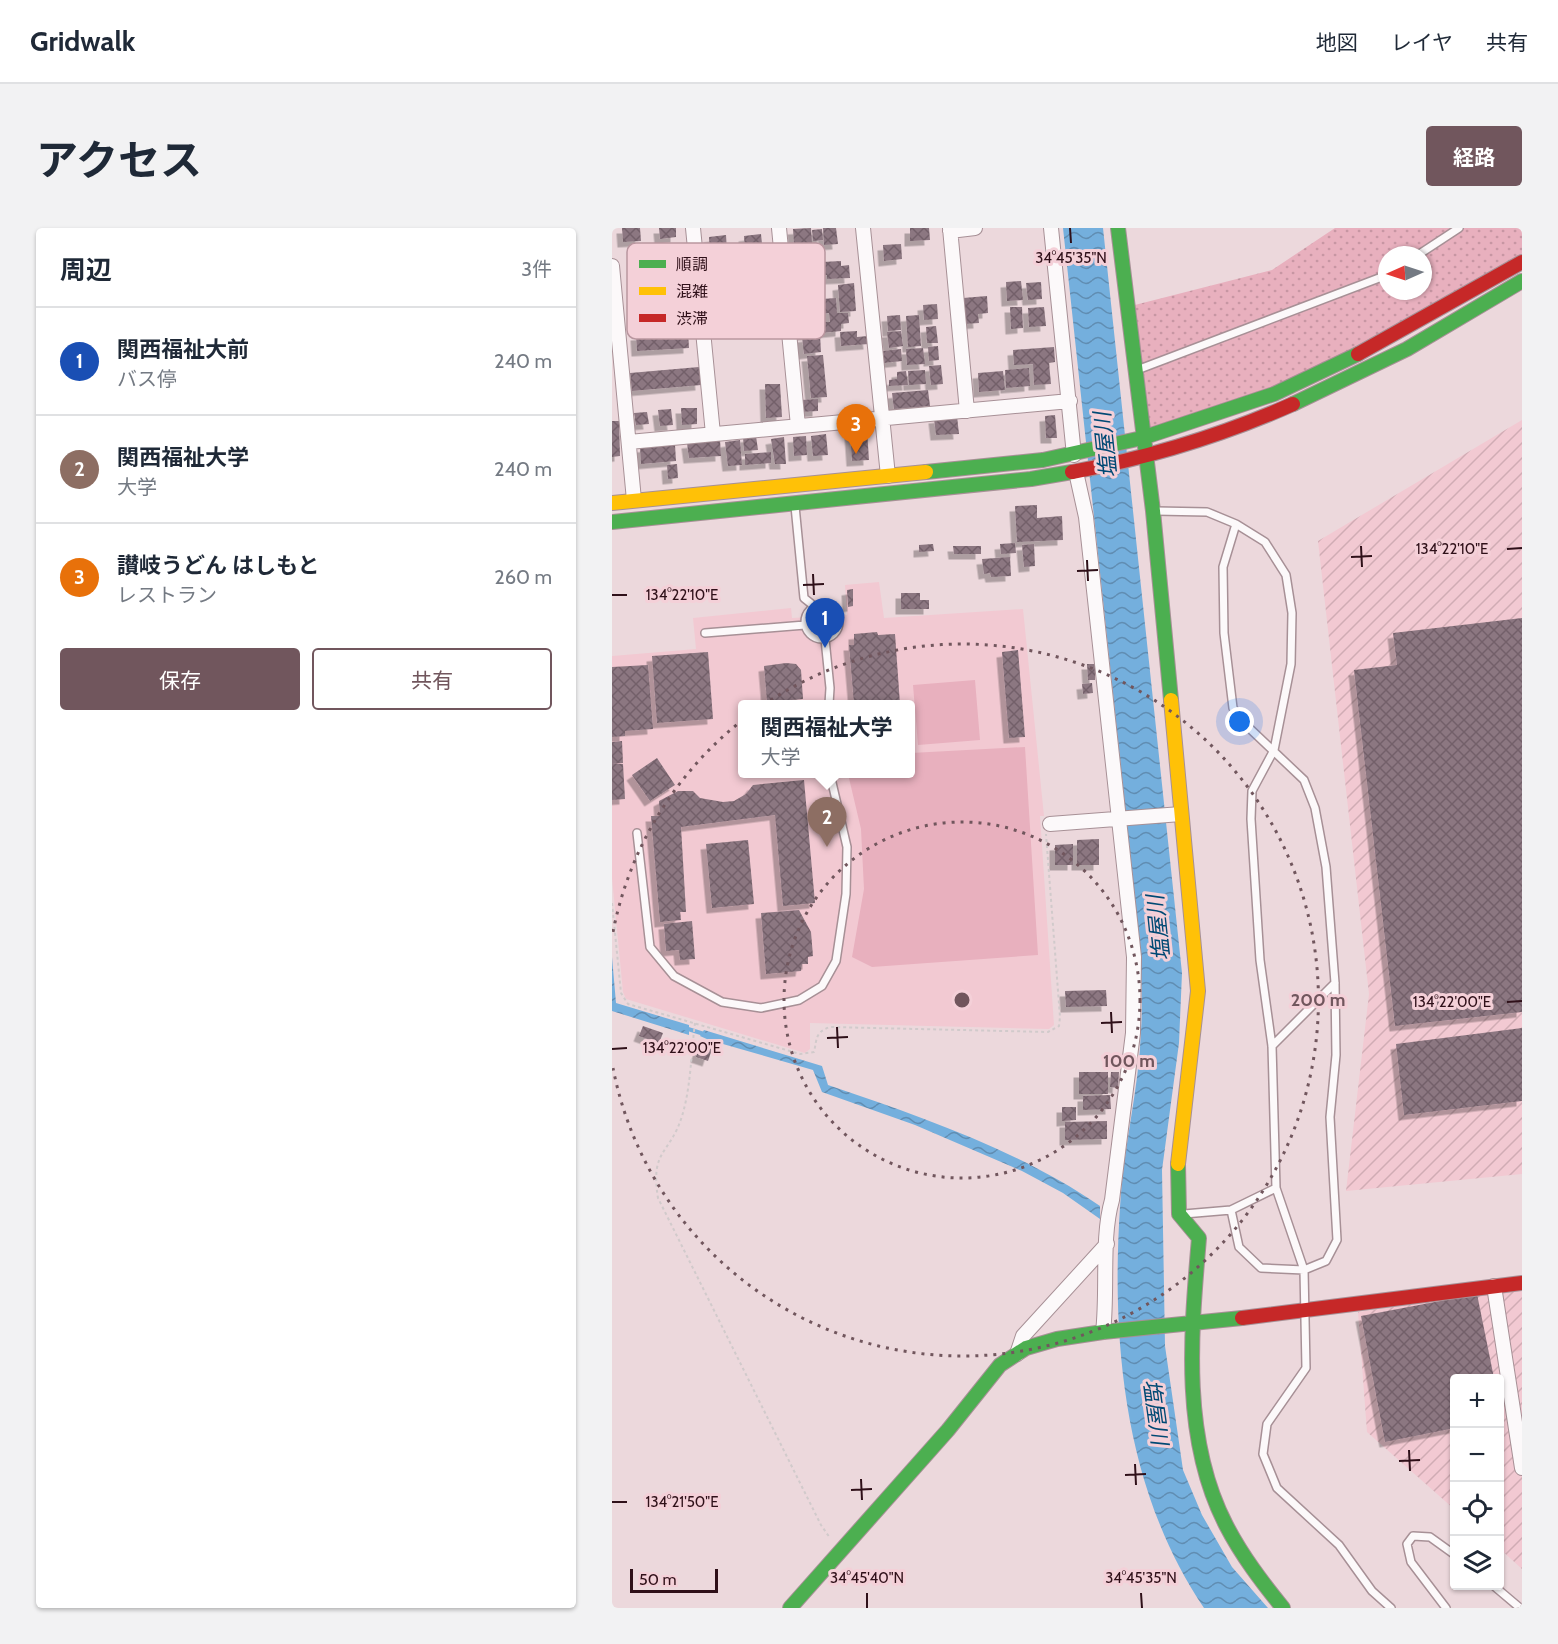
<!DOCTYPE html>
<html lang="ja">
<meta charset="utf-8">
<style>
:root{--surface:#fff;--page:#f2f2f3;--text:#1f2937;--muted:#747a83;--line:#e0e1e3;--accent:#71565d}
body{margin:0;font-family:Cabin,"Noto Sans JP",sans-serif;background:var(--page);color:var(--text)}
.controls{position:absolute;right:18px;bottom:18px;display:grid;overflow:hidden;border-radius:6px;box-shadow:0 2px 4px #0004}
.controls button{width:54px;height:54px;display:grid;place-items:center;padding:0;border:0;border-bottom:2px solid var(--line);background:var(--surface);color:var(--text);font:30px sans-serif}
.compass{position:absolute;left:766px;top:18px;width:54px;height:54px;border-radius:50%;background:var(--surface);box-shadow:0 2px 4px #0004;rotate:267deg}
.scale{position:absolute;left:18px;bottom:15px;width:88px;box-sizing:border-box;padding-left:6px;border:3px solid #2f1019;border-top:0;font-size:16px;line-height:21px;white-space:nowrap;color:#2f1019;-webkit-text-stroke:4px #f4d0d8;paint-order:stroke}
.you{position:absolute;left:628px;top:494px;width:21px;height:21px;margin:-15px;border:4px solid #fff;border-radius:50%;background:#1a73e8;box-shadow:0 0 0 9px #1a73e833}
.badge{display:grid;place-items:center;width:39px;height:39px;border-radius:50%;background:var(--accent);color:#fff;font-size:20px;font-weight:700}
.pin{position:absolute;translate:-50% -50px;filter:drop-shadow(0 2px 3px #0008)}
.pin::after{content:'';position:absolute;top:32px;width:21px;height:18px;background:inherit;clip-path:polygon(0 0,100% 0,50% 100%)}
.popup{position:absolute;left:126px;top:472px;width:177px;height:78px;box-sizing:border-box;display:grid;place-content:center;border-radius:6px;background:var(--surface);filter:drop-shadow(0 2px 4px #0005);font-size:20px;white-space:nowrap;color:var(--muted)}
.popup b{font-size:22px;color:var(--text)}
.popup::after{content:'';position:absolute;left:50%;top:100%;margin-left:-12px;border:12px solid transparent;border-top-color:var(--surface)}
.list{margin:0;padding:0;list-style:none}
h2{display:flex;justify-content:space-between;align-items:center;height:78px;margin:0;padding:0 24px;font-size:26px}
h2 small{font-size:20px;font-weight:400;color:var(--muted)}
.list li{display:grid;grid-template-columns:39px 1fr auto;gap:18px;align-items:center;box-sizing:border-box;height:108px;padding:0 24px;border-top:2px solid var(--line)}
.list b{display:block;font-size:22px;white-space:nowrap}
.list p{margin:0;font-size:20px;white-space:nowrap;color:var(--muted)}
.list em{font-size:20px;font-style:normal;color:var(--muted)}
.actions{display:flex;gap:12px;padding:18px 24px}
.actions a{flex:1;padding:14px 0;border:2px solid var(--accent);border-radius:6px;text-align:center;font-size:21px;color:var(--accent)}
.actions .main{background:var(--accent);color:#fff}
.icon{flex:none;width:33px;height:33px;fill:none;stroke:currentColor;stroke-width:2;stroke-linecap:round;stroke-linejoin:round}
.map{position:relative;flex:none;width:910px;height:1380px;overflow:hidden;border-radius:6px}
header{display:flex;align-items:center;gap:36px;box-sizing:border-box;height:84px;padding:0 30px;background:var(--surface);border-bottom:2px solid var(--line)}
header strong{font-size:28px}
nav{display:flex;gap:33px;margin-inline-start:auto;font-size:21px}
.intro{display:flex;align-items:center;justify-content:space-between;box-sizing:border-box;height:144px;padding:0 36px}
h1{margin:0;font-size:42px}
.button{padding:15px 27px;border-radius:6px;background:var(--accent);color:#fff;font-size:21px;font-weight:700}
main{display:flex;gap:36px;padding:0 36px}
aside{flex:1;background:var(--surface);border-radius:6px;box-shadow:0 2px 4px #0004}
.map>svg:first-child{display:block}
.built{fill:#f2c9d2;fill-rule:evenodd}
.industrial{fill:url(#industrial-furrows)}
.green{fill:#e8b0be}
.park{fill:url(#park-dots);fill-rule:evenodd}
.water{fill:url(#water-waves)}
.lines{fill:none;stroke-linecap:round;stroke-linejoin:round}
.stream{stroke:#74afdd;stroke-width:4}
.building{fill:url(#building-cross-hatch);filter:url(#shadow)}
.lane-casing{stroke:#a79096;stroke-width:10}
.street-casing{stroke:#a79096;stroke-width:16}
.fast-casing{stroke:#a79096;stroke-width:16}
.slow-casing{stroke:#a79096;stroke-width:16}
.jam-casing{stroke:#a79096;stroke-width:16}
.path{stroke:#d1cacb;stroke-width:2;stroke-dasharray:3 3;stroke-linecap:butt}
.lane{stroke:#fcf9fa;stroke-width:7}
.street{stroke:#fcf9fa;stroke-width:14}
.fast{stroke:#4caf50;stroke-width:14}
.slow{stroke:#ffc107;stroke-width:14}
.jam{stroke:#c62828;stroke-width:14}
.ticks{fill:none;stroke:#2f1019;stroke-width:2}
.ring{fill:none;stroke:#71565d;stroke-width:3;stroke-dasharray:3 6}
.labels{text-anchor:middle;stroke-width:6;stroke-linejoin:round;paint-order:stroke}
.water-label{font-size:22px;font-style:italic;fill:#004974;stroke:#f4d0d8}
.key{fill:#f4d0d8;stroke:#b9969f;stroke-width:1.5}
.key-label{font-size:16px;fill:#2f1019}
.ticks-label{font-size:15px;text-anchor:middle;fill:#2f1019;stroke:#f4d0d8;stroke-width:6;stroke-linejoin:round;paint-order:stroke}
.centre{fill:#71565d;stroke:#f4d0d8;stroke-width:3}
.ring-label{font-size:18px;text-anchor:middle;font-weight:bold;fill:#71565d;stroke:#f4d0d8;stroke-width:6;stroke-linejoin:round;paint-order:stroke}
</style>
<header>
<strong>Gridwalk</strong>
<nav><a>地図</a><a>レイヤ</a><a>共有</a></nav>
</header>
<div class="intro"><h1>アクセス</h1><a class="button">経路</a></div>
<main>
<aside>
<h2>周辺<small>3件</small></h2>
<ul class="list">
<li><span class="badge" style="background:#1a4fb4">1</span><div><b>関西福祉大前</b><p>バス停</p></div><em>240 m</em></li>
<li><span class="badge" style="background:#8d6e63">2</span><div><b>関西福祉大学</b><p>大学</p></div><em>240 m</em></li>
<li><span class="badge" style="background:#e8710a">3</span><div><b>讃岐うどん はしもと</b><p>レストラン</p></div><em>260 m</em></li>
</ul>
<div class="actions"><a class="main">保存</a><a>共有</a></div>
</aside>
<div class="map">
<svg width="910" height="1380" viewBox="0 0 910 1380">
<defs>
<pattern id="industrial-furrows" width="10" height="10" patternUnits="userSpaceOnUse" patternTransform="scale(1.5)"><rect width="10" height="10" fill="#f2c9d2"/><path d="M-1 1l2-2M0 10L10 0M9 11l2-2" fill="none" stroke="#d0acb4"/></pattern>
<pattern id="park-dots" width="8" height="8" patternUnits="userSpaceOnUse" patternTransform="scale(1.5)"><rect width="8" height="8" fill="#e8b0be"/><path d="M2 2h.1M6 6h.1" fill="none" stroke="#c796a3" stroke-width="1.8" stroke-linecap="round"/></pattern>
<pattern id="water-waves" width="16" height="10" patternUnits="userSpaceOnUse" patternTransform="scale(1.5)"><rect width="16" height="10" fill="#74afdd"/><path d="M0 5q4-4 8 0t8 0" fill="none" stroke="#608db2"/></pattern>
<pattern id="building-cross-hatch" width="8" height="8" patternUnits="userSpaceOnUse" patternTransform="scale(1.5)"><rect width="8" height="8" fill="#8c7781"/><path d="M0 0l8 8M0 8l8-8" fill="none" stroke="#736069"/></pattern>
<filter id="shadow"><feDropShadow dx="-5.5" dy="5.5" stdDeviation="0" flood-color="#0004"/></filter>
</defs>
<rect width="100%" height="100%" fill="#ecd8dc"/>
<path class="built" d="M267,354L272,390L411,381L432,588H428L442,797L437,801L198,795V821L193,825L14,771L11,764L0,650V428L84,421L81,390L179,380L180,390L235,387L233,357ZM131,476H299V546H131Z"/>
<path class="industrial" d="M910,192V946L734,963L757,766L706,313Z
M910,1061V1341L888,1321V1150H843L842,1281L755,1204L746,1084Z"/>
<path class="green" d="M363,452L368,512L306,517L301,457Z
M413,519L426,727L260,739L240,729L252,661L249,601L236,546H299V525Z"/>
<path class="park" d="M723,0H910V34L705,146L530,210L515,79L660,42ZM775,27H811V63H775Z"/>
<path class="water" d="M451,0H491L570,745L567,815L550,942L553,1118L571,1242L590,1287L620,1339L656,1380H592C513,1263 499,1117 508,979C511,920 527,862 529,803C531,775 529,746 528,717Z
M0,729L4,775L77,797V807L0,783Z
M92,802L210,838L216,857C310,889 406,922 488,978V991L451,965L410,943L303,897L210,864L201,842L97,812L88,808Z"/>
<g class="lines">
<path class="stream" d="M73,800L92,806"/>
</g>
<path class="building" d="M10,0H28L29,13L11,14Z
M47,0H64V9L48,11Z
M199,0L200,15L182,17L181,1Z
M211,0H224L226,16L212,17Z
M298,0H317L318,12L298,13Z
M210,1L211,12L201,13L200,2Z
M149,6L152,35L134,37L132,8Z
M114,7L116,39L99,41L97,9Z
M289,16L290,31L272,33L271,17Z
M208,17L210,47L192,49L190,18Z
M229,33V38L237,37L238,50L215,51V47L211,48L210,34Z
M66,47L68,63L51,65L50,49Z
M409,53L411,72L395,73L394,54Z
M429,54L430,71L416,72L414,55Z
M242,55L244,83L228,84L226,57Z
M122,61L124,78L111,79L109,62Z
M70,65L73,99L55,100L52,67Z
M375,68L376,85L366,86L367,95L353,96L351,70Z
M224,70L225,85H236L237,95L229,96V103L209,105L208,94H218L217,85L183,88L182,73Z
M325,76L326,91L312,92L311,77Z
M50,78L52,97L43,98L41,79Z
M398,79H410L411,100L399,101Z
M432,79L434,98L417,99L416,80Z
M112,81H125L126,97L112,98Z
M288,87L289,102L276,103L275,88Z
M307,87L309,118L296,119L294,88Z
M204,88L205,106L190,107L189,89Z
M324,98L326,115H315L314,99Z
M245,103V109L256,108L257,116L229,118L228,104Z
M289,103L291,118L277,120L275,104Z
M76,104L77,120L25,123L24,107Z
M208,107L209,124L192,126L190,109Z
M326,118L327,132L317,133L316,119Z
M442,119L443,134L437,135L439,156L422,157L421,136L402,137L401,122Z
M311,120L313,136L295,137L294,121Z
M289,121L290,133L272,135L271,123Z
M211,127L215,169L199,170L195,128Z
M329,137L331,156L319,157L317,138Z
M87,139L89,157L20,163L18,145Z
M417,140L418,158L394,160L393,142Z
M313,142L314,156L297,157L296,143Z
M294,143L296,157L277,158V152L285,151V144Z
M391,143L393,162L367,164L366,145Z
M153,156H168L170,189L154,190Z
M316,162L318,178L282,181L280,165Z
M206,171V183L189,184L188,172Z
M69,180H85V196L70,197Z
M59,181L61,197L48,198L46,182Z
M35,184L37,196L24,197L22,185Z
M443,187L445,210H434L433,188Z
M345,188L347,206L324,207L322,190Z
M0,193H7L8,228L0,229Z
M255,202L257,232L240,233L238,203Z
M214,206L216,227L201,228L199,208Z
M144,208L146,222L132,223L131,209Z
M194,208L195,227L182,228L181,209Z
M172,209L174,236H163L159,211Z
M108,212L109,228L77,230L75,215Z
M128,212L130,237L116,238L113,214Z
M63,217L64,233L29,236L28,219Z
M159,224V235L133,237V226Z
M65,236L66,250L56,251L55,237Z
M425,277V290L450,288L451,312L405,314L403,278Z
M403,315L404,325L389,326L388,316Z
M321,316L322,323L307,324V317Z
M422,316L423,338L412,339L410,317Z
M341,318H369V326H342Z
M398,329L399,348L379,349L378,345L372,346L370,331Z
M241,361V378L236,379L235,362Z
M289,365H308V372H317V381H289Z
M910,390V784L783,798L742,442L785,437L781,405Z
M265,404L266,407L283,406L288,476H242L237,417H242V406Z
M406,422L413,509L397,510L390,424Z
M96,424L101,491L45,495L40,428Z
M174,435L184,436L189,442L191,471L155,474L152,438Z
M475,436H483V452H476Z
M36,437L41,501L13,503V508L0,509V439Z
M480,455L481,465L471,466L470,456Z
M10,513L11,535L0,536V514Z
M45,530L63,557L38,573L20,547Z
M0,536H11L13,571L0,572Z
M192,552L203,675L171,678L163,587L69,599L74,684H68L69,692L48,694L39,588H48L47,573L66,563H81L88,570L111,574L122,573L134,566L141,557Z
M487,611V637H465V612Z
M136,612L142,676L100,680L94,616Z
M461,616V637H443V617Z
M187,682L199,704L201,728L196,729V736H190L189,743L154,746L149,685Z
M80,693L83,731L68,732L67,722L54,723L52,696Z
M494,762L495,778L454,779L453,763Z
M31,798L51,805L47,815L27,808Z
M910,800V873L792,887L784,816Z
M88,818L100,821L96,833L84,829Z
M467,844H496V866H467Z
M499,844H507L506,860L498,859Z
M498,867L499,881L471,882V868Z
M450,879H464V892L450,893Z
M495,893V911L453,912V894Z
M865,1066L882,1150H843V1200L773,1214L749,1088Z"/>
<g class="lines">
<defs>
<path id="lane" d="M806,27L847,0
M525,142L775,47
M183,278L192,370L202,378
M544,283L595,284L624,296L653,314L674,347L680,385L679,436L662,522L640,563L639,591L648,732L660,818L664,960L692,1042L694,1140L655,1196L651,1226L665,1260L727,1317L760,1363L779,1380
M193 394a17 17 0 1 1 34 0a17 17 0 1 1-34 0Z
M93,405L193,397
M213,411L218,460L217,476
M25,605L38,719L62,748L110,774L149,780L187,772L210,758L224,733L234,666L235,619L218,546
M660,818L723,755
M619,982L627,1019L649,1040L692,1042L714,1033L725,1012L718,889L724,827L723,755L714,639L703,580L692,552L634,497L621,480L612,405L611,339L624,296
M572,986L619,982L664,960
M882,1358L908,1380
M834,1380L799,1334L795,1316L801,1308L818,1309L843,1327"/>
<path id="street" d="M81,0L101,206
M167,0L186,198
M251,0L276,248
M338,0L355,183
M439,0L462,227
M338,3L363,0
M0,38L22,272
M17,214L458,173
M464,244L474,289L522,729L521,805L500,972C489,1010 496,1063 491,1104
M438,596L569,586
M882,1058L910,1240
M405,1126L411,1108L495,1016"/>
<path id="fast" d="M506,0L541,283L559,472
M681,176L795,121L910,53
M314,244L431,232L530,210L662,166L746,126
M0,294L419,251L460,244
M566,936L567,986L587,1010C579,1105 569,1210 614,1297C630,1328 650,1354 671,1380
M178,1380L336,1202L388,1137L414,1120L445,1111L491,1104L630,1090"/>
<path id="slow" d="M0,275L314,244
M559,472L586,763L566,936"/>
<path id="jam" d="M746,126L910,34
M460,244C535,230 611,207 681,176
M630,1090L910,1055"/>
</defs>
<use href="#lane" class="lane-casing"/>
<use href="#street" class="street-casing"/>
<use href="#fast" class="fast-casing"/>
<use href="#slow" class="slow-casing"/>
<use href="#jam" class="jam-casing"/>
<path class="path" d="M0,675L9,765L16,776L188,826L202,824C205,811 203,804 218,799L436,804L447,798L448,789L434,606
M83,795C79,825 79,859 70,888C58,927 38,921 46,970L209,1297L218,1310"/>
<use href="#lane" class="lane"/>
<use href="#street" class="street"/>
<use href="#fast" class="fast"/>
<use href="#slow" class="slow"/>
<use href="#jam" class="jam"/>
</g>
<path class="ticks" d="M458,0L459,15M749,318L750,339M895,321L910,320M739,329L760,328M475,332L476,353M465,343L486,342M201,346L202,367M191,357L212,356M0,367H15M895,774L910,773M499,784L500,805M489,795L510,794M225,799L226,820M215,810L236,809M0,821L15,820M797,1222L798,1243M787,1233L808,1232M523,1236L524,1257M513,1247L534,1246M249,1251L250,1272M239,1262L260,1261M0,1274H15M255,1365V1380M529,1365L530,1380"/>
<g class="ring">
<circle cx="350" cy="772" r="178"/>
<path d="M1 704A356 356 0 1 1 1 840"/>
</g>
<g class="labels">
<g class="water-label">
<text transform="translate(493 217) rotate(-96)" y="8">塩屋川</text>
<text transform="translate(546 700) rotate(-96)" y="8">塩屋川</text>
<text transform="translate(544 1184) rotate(82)" y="8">塩屋川</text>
</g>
</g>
<rect x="15" y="15" width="198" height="96" rx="9" class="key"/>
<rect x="27" y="32" width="27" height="8" fill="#4caf50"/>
<rect x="27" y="59" width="27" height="8" fill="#ffc107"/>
<rect x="27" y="86" width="27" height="8" fill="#c62828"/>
<g class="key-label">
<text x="64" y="42">順調</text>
<text x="64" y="69">混雑</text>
<text x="64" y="96">渋滞</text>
</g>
<g class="ticks-label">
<text x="459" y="35">34°45'35"N</text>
<text x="840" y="326">134°22'10"E</text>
<text x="70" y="372">134°22'10"E</text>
<text x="840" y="779">134°22'00"E</text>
<text x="70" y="825">134°22'00"E</text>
<text x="70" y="1279">134°21'50"E</text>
<text x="255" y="1355">34°45'40"N</text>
<text x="529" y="1355">34°45'35"N</text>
</g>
<circle cx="350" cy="772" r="9" class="centre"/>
<g class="ring-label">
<text x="706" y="778">200 m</text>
<text x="517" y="839">100 m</text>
</g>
</svg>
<div class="controls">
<button>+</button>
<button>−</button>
<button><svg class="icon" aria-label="locate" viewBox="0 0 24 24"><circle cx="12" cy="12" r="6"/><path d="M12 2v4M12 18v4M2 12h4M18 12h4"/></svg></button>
<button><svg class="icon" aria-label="layers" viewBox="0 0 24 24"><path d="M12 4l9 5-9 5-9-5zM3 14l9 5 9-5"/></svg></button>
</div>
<svg class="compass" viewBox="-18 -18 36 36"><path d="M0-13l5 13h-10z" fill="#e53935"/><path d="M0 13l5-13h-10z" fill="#747a83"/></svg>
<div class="scale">50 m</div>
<div class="you"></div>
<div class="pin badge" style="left:213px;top:420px;background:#1a4fb4">1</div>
<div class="pin badge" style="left:215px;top:619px;background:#8d6e63">2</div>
<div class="popup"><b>関西福祉大学</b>大学</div>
<div class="pin badge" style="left:244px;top:226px;background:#e8710a">3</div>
</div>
</main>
